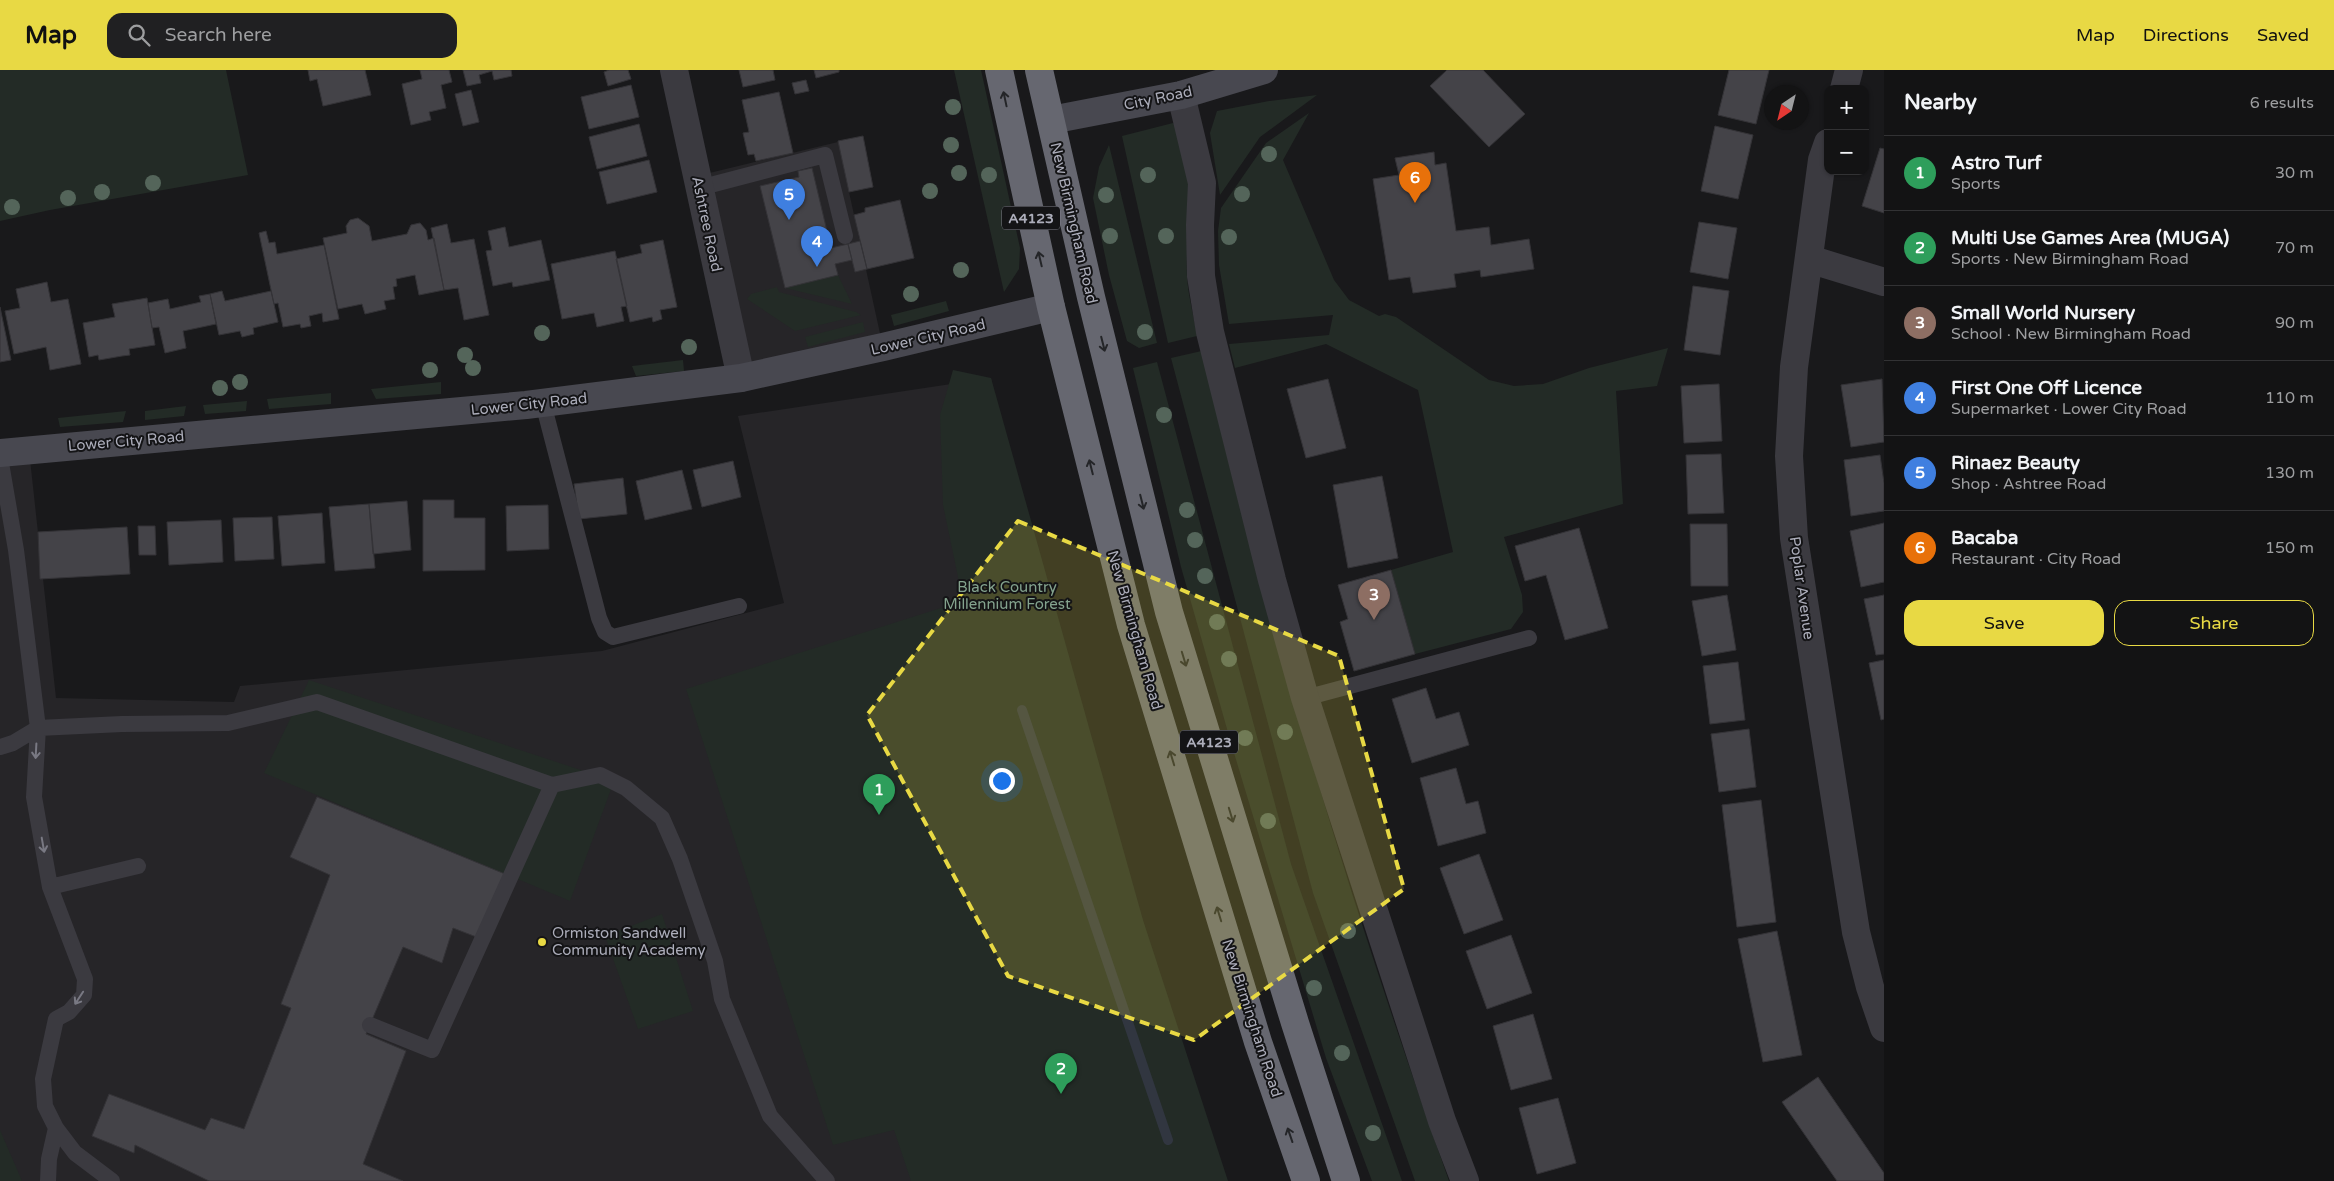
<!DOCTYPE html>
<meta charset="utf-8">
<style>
:root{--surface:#131314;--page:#202022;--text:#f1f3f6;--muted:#9d9ea0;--line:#323234;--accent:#e8d944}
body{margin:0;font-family:"Varela Round",sans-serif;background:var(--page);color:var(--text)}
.controls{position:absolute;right:15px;top:15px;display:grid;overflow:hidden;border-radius:10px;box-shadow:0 1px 4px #0004}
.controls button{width:45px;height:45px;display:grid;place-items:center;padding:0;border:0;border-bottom:1px solid var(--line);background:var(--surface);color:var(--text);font:25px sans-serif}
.compass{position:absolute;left:1764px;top:15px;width:45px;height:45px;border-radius:50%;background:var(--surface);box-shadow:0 1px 4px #0004;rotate:215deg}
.you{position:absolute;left:1001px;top:710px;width:18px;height:18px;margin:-12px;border:4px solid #fff;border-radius:50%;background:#1a73e8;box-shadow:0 0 0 8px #1a73e833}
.badge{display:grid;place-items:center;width:32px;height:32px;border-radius:50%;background:var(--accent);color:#fff;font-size:16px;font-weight:700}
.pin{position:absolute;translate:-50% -41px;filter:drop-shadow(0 1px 2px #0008)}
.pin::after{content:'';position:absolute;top:26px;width:18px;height:15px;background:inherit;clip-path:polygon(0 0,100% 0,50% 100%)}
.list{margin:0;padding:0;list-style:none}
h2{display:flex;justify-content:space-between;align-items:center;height:65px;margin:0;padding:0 20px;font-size:21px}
h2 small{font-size:16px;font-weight:400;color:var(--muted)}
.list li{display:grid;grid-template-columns:32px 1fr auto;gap:15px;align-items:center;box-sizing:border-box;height:75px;padding:0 20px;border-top:1px solid var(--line)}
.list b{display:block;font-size:19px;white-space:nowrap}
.list p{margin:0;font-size:16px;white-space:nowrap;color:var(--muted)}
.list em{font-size:16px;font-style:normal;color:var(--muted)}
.actions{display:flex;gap:10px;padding:15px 20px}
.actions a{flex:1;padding:11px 0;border:1px solid var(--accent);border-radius:15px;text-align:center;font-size:18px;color:var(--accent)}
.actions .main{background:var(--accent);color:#111}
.icon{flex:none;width:28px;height:28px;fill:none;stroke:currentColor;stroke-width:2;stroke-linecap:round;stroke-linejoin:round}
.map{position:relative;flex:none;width:1884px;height:1111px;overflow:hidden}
header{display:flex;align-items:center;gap:30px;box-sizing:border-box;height:70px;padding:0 25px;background:var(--accent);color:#111}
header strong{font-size:24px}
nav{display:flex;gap:28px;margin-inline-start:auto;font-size:18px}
.search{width:350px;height:45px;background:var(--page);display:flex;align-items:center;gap:12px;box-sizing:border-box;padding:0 18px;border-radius:15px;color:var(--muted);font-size:19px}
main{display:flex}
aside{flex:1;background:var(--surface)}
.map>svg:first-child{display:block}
.built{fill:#262528}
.green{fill:#232b26}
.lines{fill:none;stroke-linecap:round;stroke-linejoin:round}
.stream{stroke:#313640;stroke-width:10}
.building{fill:#444348;stroke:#343337}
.lane{stroke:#3b3a40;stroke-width:16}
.street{stroke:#3b3a40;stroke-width:28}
.secondary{stroke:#484850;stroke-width:28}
.highway{stroke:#666770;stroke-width:28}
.tree{fill:#54655a}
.oneway{stroke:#242528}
.oneway2{stroke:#797983}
.marked{fill:#e8d944;fill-opacity:0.2;stroke:#e8d944;stroke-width:4;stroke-dasharray:10 6;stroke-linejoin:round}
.poi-dot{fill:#e8d944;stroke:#141416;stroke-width:2}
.labels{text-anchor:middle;stroke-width:4;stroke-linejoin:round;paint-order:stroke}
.shield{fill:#141416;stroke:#7e7f89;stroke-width:1}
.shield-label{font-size:14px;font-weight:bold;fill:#acadba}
.street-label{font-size:15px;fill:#acadba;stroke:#141416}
.park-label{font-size:15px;fill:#84a38e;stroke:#141416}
.poi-label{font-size:15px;fill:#acadba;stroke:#141416;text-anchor:start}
</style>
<header>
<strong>Map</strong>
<div class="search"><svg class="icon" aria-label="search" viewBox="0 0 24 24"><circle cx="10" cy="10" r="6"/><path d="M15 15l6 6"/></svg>Search here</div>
<nav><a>Map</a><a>Directions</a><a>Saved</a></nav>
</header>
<main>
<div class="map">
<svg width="1884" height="1111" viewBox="0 0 1884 1111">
<rect width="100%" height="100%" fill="#19191b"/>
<path class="built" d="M863,66L873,117L849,122L883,277L741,308L697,106Z
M991,308L1156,1111H0V383L29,380L56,628L234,632L240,616L602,581L784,533L738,346Z"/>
<path class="green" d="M0,0H226L248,105L50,140L0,151Z
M954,0H981L1020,178L1019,199L1004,222Z
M1317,25L1260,67L1220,125L1210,63L1217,41L1269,31Z
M1309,43L1283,90L1334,210L1349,230L1379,246L1385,244L1396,247L1489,310L1514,316L1543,314L1589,298L1668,278L1657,316L1616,321L1623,434L1504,467L1522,525L1523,542L1511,559L1415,584L1391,500L1453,482L1418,320L1326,274L1235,298L1229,274L1329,265L1333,245L1229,254L1219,195L1218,161L1221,138L1266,73Z
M1173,53C1198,72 1185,173 1187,206C1188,226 1194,246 1197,266L1168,273L1122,66Z
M1109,75L1157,273L1139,278L1127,271L1109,205L1093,128L1099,97Z
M838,205L852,234L785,218Z
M777,217L779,222L856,242L861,245L795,261L747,229L751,224Z
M946,231L949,241L894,256L891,245Z
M863,252L865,262L808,277L805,267Z
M1206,280C1229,373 1250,467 1275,559C1324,746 1385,929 1449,1111H1415L1313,823L1171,288Z
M683,290L684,301L636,306L632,296Z
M1157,292L1291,794L1402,1111H1372L1326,988L1231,673L1181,497L1133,298Z
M953,300L991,308L1143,850L1228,1111H911L894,1060L833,1075L686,619L963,531L943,435L940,345Z
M441,312V324L376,329L371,319Z
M331,323V334L269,339L267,329Z
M247,331L246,341L205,344L203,335Z
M186,336L184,346L145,350V341Z
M126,341L123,352L60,357L58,348Z
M309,610L614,711L570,831L264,703Z
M662,844L693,941L638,959L605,866Z
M0,1060L22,1111H0Z"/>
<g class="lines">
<path class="stream" d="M1022,640L1168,1070"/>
</g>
<path class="building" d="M308,0H365L371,25L323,36L317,9L310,11Z
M420,0H449L452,12L441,15L446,38L429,42L431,50L411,55L402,14L422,9Z
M463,0H511L512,6L494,10L492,1L479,5L481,13L467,16Z
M609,0H628L631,9L608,16L604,2Z
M739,0H773L775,10L743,17Z
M814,0H839V2L816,8Z
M1447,0H1483L1525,44L1489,77L1430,16Z
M1729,0H1769L1756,54L1718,45Z
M806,10L809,21L795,24L792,13Z
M631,15L639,47L589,59L581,27Z
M471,20L479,52L463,56L455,24Z
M779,22L793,83L756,91L754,84L748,85L743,63L749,62L742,30Z
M639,54L647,86L597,99L589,67Z
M1715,56L1753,65L1738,129L1701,121Z
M863,66L873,117L849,122L838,71Z
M1880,78L1884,79V143L1862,136Z
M1434,82L1435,95L1446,93L1456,161L1489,157L1491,175L1529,169L1534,199L1481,207L1480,200L1454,204L1456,217L1413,223L1410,207L1389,210L1373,109L1399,105L1395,88Z
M649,90L657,122L607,134L599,102Z
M812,98L831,178L848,174L852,190L835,194L838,205L785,218L760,116L799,107L798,101Z
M900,130L914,188L867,199L854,145L865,142V138Z
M358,148L369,156L372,171L407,164L411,155L420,153L426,160L428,170L434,168L444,220L419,225L415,205L396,209L397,216L393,217L395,229L384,231L386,239L365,244L362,234L338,239L323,168L347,163L346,156L350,150Z
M1699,152L1737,158L1728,209L1690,202Z
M447,154L451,173L474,169L489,245L464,250L458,218L444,220L431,158Z
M505,157L509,177L541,170L550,210L513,217L512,212L493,216L486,181L492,180L488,161Z
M266,161L269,173L275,172L277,184L324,175L339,249L323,252L322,243L309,246L311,256L301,258L300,254L283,257L278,233L274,234L259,163Z
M663,170L677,237L660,240L662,249L653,252L652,247L630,252L616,189L642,183L640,175Z
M860,171L867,199L855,202L848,174Z
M615,181L627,236L621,237L624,251L597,257L594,243L562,249L551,194Z
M47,212L51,232L68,229L81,294L50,300L46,277L14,284L5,241L20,238L16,219Z
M1693,216L1729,221L1720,285L1684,280Z
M222,221L225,231L271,221L278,252L253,258L254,264L242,267L240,261L219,265L210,224Z
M210,224L216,254L183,261L186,278L165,283L159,257L152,258L148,233L168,229L170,239L201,232L199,226Z
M147,228L155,275L129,279L130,285L122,286L99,290L98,285L89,287L83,253L115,247L112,234Z
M0,237L11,290L0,292Z
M1328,309L1346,378L1306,388L1287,319Z
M1882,309L1884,372L1851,377L1841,315Z
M1719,314L1722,371L1684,373L1681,316Z
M1721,384L1724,443L1688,444L1686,385Z
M1880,385L1884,413V441L1851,446L1844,390Z
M733,391L741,427L702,437L693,400Z
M682,400L692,439L645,450L636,411Z
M1382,406L1398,488L1348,498L1333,415Z
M623,408L627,444L579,449L574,414Z
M423,430H454V448H485V500L423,501Z
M407,431L411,480L373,484L369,434Z
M369,434L375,498L335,501L329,437Z
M548,435L549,479L507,481L506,436Z
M322,443L325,493L282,496L278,446Z
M272,447L274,489L235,491L233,448Z
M221,450L223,492L169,495L167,452Z
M1884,453V512L1861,517L1850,461Z
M1690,454H1727L1728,516H1691Z
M138,456H155L156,485H139Z
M127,457L130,504L40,509L38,462Z
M1579,458L1608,558L1565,570L1546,505L1525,511L1515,476Z
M1391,500L1415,584L1354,601L1340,552L1348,549L1338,515Z
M1727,525L1736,580L1702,586L1692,531Z
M1884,525V584L1876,585L1864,529Z
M1884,590V649L1881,650L1869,593Z
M1738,592L1745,650L1710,654L1703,596Z
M1426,618L1436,649L1459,642L1469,675L1412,693L1392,629Z
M1749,659L1756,717L1719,722L1711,664Z
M1456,698L1466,734L1478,731L1486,763L1438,776L1420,708Z
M317,727L505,804L479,868L453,858L442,893L403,877L366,964L406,981L363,1094L403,1111H209L135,1075L134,1083L92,1066L109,1024L205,1060L211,1048L244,1059L291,938L281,934L330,805L290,787Z
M1761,730L1776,852L1737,857L1722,735Z
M1479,784L1503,850L1464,864L1440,798Z
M1777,861L1802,985L1763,992L1738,869Z
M1511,865L1532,923L1487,939L1466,881Z
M1533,944L1552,1009L1511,1020L1493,956Z
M1818,1007L1884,1103V1111H1837L1782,1032Z
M1558,1028L1576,1093L1537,1104L1519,1038Z"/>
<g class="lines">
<path class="lane" d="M699,118L825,85L845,166
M543,333L599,548L605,562L613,567L739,536
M0,387L16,480L38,658L122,654L228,653L317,632L552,715L600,705L626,718L662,748L680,789L715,891L722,929L770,1046L827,1111
M1305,628L1529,568
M0,677L13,673L38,658L34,727L50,817L85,909L84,925L69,942L56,949L43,1009L45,1036L56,1058L75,1083L112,1111
M50,817L138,796
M370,955L432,980L552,715
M48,1111L49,1089L56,1058"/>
<path class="street" d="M674,0L741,308
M1844,19L1849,0
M1181,25L1202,113L1200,155L1201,206L1210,262L1272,510L1305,628L1442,1051L1465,1111
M1828,73L1822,90L1794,297L1789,386L1794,468L1856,862L1870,917L1884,958
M1809,189L1884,212"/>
<path class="secondary" d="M1051,50L1181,25L1264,0
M0,383L526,335L741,308L883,277L1051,237"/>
<path class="highway" d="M999,0L1051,237L1131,555L1258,972L1306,1111
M1039,0L1091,227L1169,542L1295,953L1346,1111"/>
</g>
<g class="tree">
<circle cx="953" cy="37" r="8"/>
<circle cx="951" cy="75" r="8"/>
<circle cx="1269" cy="84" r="8"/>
<circle cx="959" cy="103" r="8"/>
<circle cx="989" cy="105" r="8"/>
<circle cx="1148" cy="105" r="8"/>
<circle cx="153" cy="113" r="8"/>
<circle cx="930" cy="121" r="8"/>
<circle cx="102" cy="122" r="8"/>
<circle cx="1242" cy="124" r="8"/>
<circle cx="1106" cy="125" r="8"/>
<circle cx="68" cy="128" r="8"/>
<circle cx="12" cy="137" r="8"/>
<circle cx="1110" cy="166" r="8"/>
<circle cx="1166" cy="166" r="8"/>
<circle cx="1229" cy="167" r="8"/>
<circle cx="961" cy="200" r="8"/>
<circle cx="911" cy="224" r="8"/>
<circle cx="1145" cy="262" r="8"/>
<circle cx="542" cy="263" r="8"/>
<circle cx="689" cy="277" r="8"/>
<circle cx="465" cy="285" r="8"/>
<circle cx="473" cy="298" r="8"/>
<circle cx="430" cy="300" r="8"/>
<circle cx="240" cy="312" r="8"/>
<circle cx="220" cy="318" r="8"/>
<circle cx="1164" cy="345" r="8"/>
<circle cx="1187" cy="440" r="8"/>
<circle cx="1195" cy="470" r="8"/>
<circle cx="1205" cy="506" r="8"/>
<circle cx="1217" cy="552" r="8"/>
<circle cx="1229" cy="589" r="8"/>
<circle cx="1285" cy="662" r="8"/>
<circle cx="1245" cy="668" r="8"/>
<circle cx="1268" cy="751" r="8"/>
<circle cx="1348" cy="861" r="8"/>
<circle cx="1314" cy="918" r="8"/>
<circle cx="1342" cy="983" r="8"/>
<circle cx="1373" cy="1063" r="8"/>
</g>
<defs><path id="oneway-shaft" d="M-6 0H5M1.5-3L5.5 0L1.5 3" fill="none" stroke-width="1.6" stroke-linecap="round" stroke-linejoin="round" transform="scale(1.25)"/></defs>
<g class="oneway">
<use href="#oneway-shaft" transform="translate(1005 29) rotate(-102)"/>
<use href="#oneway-shaft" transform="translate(1040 189) rotate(-103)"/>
<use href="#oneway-shaft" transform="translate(1103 274) rotate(76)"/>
<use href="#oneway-shaft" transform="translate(1091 397) rotate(-104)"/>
<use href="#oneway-shaft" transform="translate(1142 432) rotate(76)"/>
<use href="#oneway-shaft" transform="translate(1184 589) rotate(73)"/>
<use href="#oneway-shaft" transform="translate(1172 688) rotate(-107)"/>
<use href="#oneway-shaft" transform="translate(1231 745) rotate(73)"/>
<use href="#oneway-shaft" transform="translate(1219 844) rotate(-107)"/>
<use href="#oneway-shaft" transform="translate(1290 1065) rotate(-109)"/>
</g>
<g class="oneway2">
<use href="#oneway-shaft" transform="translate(36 681) rotate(93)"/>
<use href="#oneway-shaft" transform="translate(43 775) rotate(80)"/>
<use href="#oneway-shaft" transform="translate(79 928) rotate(123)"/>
</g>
<path class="marked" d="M1018,451L1339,586L1404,819L1194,970L1008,906L867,645Z"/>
<circle class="poi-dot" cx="542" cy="872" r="5"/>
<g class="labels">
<g class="shield">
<rect x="1002" y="136.5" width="58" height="23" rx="4"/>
<rect x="1180" y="660.5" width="58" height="23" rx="4"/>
</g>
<g class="shield-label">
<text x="1031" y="153">A4123</text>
<text x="1209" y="677">A4123</text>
</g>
<g class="street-label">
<text transform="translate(1158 28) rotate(-12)" y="5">City Road</text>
<text transform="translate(1074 153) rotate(77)" y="5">New Birmingham Road</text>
<text transform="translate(707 154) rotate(78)" y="5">Ashtree Road</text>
<text transform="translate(928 267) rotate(-13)" y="5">Lower City Road</text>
<text transform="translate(529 334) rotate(-6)" y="5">Lower City Road</text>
<text transform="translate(126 371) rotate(-5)" y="5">Lower City Road</text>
<text transform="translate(1802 518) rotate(82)" y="5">Poplar Avenue</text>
<text transform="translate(1135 560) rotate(74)" y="5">New Birmingham Road</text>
<text transform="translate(1252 948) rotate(72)" y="5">New Birmingham Road</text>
</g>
<g class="park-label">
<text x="1007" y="522">Black Country<tspan x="1007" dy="17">Millennium Forest</tspan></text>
</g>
<g class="poi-label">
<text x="552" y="868">Ormiston Sandwell<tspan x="552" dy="17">Community Academy</tspan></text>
</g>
</g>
</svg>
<div class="controls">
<button>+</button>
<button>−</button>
</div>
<svg class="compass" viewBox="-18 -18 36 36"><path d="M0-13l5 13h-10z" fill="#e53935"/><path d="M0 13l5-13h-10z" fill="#9d9ea0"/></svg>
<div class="you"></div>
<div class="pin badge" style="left:879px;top:745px;background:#2e9e5b">1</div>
<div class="pin badge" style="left:1061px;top:1024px;background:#2e9e5b">2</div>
<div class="pin badge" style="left:1374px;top:550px;background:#8d6e63">3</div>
<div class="pin badge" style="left:817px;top:197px;background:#3f7fe0">4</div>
<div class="pin badge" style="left:789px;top:150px;background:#3f7fe0">5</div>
<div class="pin badge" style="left:1415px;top:133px;background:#e8710a">6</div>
</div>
<aside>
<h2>Nearby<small>6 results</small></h2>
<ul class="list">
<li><span class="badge" style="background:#2e9e5b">1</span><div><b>Astro Turf</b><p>Sports</p></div><em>30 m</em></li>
<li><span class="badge" style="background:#2e9e5b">2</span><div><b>Multi Use Games Area (MUGA)</b><p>Sports · New Birmingham Road</p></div><em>70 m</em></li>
<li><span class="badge" style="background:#8d6e63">3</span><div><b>Small World Nursery</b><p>School · New Birmingham Road</p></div><em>90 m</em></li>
<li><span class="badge" style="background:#3f7fe0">4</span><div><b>First One Off Licence</b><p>Supermarket · Lower City Road</p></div><em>110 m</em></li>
<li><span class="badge" style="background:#3f7fe0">5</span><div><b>Rinaez Beauty</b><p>Shop · Ashtree Road</p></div><em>130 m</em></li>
<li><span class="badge" style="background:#e8710a">6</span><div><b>Bacaba</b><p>Restaurant · City Road</p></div><em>150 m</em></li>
</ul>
<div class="actions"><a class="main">Save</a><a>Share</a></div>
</aside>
</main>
